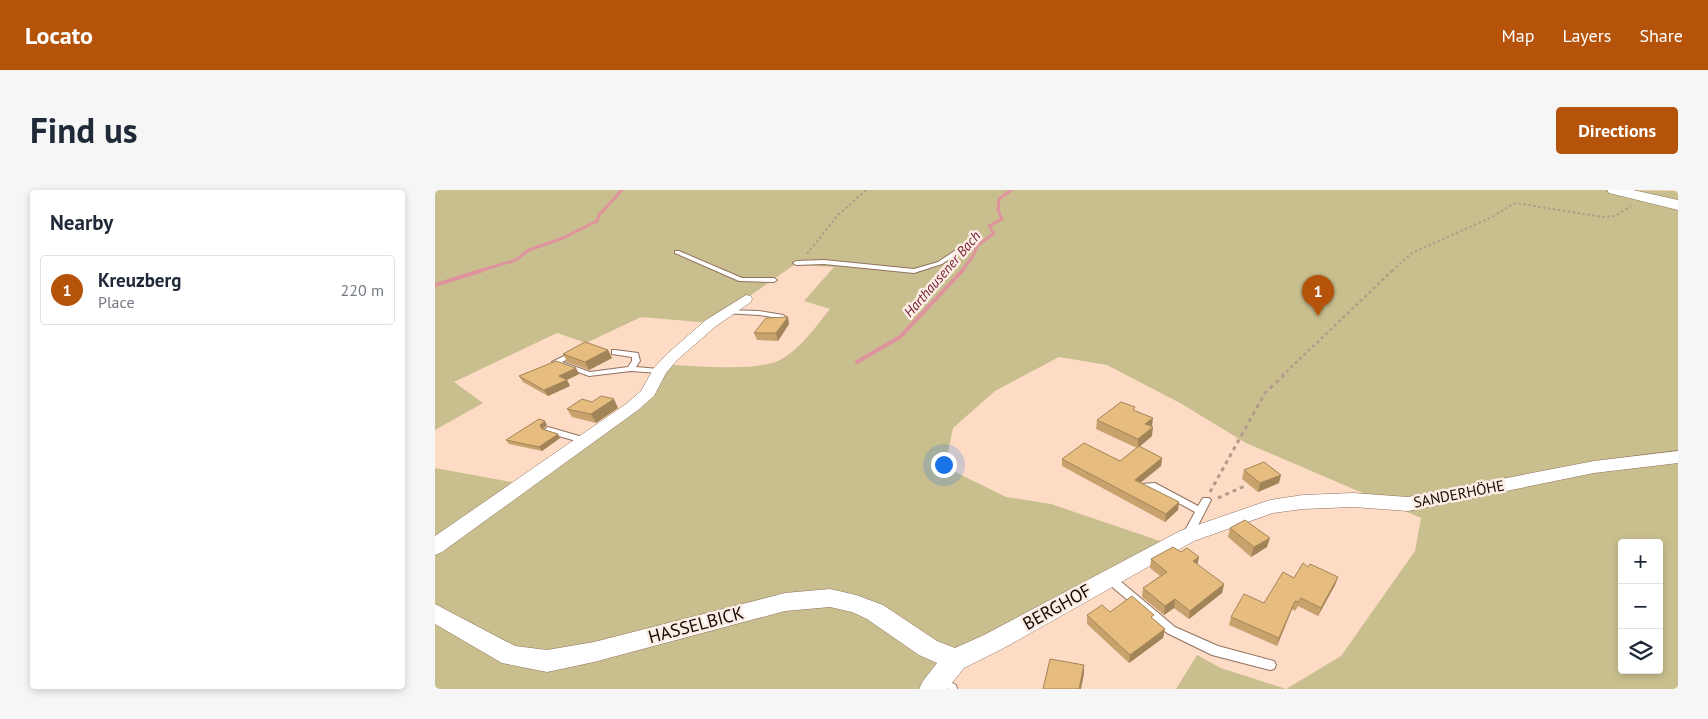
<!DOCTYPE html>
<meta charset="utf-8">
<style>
:root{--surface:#fff;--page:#f6f6f7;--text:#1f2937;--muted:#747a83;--line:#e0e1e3;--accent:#b45309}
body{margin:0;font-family:"PT Sans",sans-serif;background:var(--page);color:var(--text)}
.controls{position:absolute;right:15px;bottom:15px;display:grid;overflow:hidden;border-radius:5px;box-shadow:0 2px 8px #0003}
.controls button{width:45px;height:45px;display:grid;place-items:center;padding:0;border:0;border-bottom:1px solid var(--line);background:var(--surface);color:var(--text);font:25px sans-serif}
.you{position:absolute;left:508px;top:274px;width:18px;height:18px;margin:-12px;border:4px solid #fff;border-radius:50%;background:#1a73e8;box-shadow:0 0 0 8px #1a73e833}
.badge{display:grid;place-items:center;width:32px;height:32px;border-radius:50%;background:var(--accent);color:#fff;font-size:16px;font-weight:700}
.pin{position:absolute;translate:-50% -41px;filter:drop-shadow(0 1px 2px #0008)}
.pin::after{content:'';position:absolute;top:26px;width:18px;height:15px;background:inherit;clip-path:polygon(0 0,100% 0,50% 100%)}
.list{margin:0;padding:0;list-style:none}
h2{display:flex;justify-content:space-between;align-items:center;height:65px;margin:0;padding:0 20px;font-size:21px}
h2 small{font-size:16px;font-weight:400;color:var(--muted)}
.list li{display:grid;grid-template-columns:32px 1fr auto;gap:15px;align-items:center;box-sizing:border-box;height:70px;margin:0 10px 10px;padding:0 10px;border:1px solid var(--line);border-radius:5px}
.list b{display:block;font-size:19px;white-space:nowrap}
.list p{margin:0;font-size:16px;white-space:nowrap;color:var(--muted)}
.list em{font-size:16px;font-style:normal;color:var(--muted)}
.icon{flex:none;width:28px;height:28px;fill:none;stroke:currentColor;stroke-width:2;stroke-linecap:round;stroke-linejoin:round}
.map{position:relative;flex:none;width:1243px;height:499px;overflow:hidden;border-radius:5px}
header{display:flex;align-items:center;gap:30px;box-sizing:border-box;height:70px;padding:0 25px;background:var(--accent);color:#fff}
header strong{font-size:24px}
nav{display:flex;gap:28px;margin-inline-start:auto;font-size:18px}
.intro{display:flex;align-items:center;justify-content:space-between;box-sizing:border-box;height:120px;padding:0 30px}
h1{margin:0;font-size:35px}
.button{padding:12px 22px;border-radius:5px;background:var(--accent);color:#fff;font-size:18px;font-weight:700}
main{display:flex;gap:30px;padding:0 30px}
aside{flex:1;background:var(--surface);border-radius:5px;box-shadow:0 2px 8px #0003}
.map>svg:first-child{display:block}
.green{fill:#c9bf8e;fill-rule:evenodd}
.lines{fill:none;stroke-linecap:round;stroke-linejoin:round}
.stream-far1{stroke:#de939d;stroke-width:3}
.stream{stroke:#de939d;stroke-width:4}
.lane-casing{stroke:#91725f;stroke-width:2}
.street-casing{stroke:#91725f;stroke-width:1}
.primary-casing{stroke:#91725f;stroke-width:1}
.path-far2{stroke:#b59a89;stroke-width:2;stroke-dasharray:2.5 2.5;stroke-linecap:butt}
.path-far1{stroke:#b59a89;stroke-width:2.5;stroke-dasharray:3 3;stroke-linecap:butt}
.path{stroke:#b59a89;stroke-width:3;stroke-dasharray:4 4;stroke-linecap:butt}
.lane{fill:#fff;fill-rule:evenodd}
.street{fill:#fff;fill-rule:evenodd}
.primary{fill:#fff;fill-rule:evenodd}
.wall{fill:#c7a26d}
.shaded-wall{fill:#a28459}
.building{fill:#e7bc7f;stroke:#a28459}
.labels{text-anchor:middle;stroke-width:5;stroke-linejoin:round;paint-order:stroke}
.far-water-label{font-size:14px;font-style:italic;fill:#761e34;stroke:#fbede4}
.street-label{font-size:15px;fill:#150a04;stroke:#fbede4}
.near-street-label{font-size:18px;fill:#150a04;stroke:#fbede4}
</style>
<header>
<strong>Locato</strong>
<nav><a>Map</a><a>Layers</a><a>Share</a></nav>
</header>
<div class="intro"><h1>Find us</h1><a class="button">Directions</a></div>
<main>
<aside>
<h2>Nearby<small></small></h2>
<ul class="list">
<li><span class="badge">1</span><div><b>Kreuzberg</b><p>Place</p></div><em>220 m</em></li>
</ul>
</aside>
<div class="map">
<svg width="1243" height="499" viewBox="0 0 1243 499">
<rect width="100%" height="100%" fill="#fddbc5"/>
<path class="green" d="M0,0H1174L1243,16V499H741L762,465L786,478L851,499L906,466L980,361L986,328L811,253L745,213L672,175L624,167L560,201L518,238L510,277L571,307L616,314L728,352L586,430L497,499H0V278L88,294L197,217L230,175C260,175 322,183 347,169C367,157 381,136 395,119L369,111L399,77L359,75L276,133L206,127L151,153L122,143L19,192L48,213L0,240ZM1187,353H1224V480H1187Z
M1185,0L1243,1V13Z"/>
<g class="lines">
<path class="stream-far1" d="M44,81L81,70L94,60L128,48L162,31L164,25L187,0
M527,81L538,66L542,56L559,43L554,36L567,29L563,20L564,9L576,0"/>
<path class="stream" d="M0,95L48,80
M422,172L465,147L528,80"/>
<defs>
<path id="lane" d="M527,56L532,57L507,74L479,83L389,74L361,75L358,73L361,71L389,70L479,79L503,72Z
M240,61H244L307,88H339L342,90L339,92L304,91L240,63Z
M291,120L324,121L348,125L351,127L348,132L346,133L343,131L344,128L324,125L289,123L288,122Z
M141,160H144V164L127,172L155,182L193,177L197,171V167L177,164V160H180L203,163L205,171L201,177L224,179L228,181L224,183L196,181L154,186L117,172Z
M113,237L151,248L152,250L148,253L110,242L109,240Z
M720,293L763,316L768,308H774L776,310L756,349H748L747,346L760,322L718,299L706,300L701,297L706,294Z
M674,384L678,385L740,437L783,456L839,471L841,475L839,479L835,480L777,465L732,443L670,391L668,388L670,385Z
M503,485L521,495L522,499C513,499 501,499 497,491L498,487Z"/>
<path id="street" d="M311,105L316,106L317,109L316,112L281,136L242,170L231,183L219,206L203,220L7,362L0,365V346L191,214L206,201L219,178L232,164L271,130Z
M1243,261V273L1159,283L973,321L918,317L868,319L838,323L759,351L567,459L529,478L512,499H484L488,491L502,473L484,465L432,429L417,422L395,417L350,421L159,472L112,482L67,473L0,434V414L80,456L112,460L159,452L350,403L395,399L421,405L448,415L502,451L520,458L549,445L745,341L835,310L868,305L918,303L973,307L1159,271Z"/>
<path id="primary" d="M1172,0H1198L1243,10V20L1174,3Z"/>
</defs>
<use href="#lane" class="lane-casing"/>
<use href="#street" class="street-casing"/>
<use href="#primary" class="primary-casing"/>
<path class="path-far2" d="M372,64L402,26L431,0
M957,81L977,63L1057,27L1080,13L1168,27L1180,26L1196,16"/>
<path class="path-far1" d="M847,186L958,80"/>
<path class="path" d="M775,302L830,203L849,185
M783,308L812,295"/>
<use href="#lane" class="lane"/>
<use href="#street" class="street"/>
<use href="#primary" class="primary"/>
</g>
<path class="wall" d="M354,134L343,151L322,150L319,143Z
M173,160L177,168L154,180L132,172L128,164Z
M141,178L144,184L132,190L135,196L113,206L88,192L84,186Z
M183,218L161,233L137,227L132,219Z
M700,221L716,237L717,246L704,257L727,268L726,276L705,293L744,312L743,320L730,332L627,276V269L685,271L702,258L661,239L662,230Z
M112,235L107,240L123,244L125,248L107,261L74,254L71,250Z
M809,280L844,293L823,302L807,289Z
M795,338L832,357L816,367L793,347Z
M746,362L764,367L762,375L789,394L787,403L754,429L739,418L729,425L707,407L708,398L725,386L715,378L716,369Z
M873,377L903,387L900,395L883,426L863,416L860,421L857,419L842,456L794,435L796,427L829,413Z
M675,422L718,429L730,439L728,448L694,473L652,434V425Z"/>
<path class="shaded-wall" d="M353,127L354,134L343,151L341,143Z
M173,160L177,168L154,180L150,172Z
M141,178L144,184L132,190L135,196L113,206L109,200L124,186Z
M179,209L183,218L161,233L156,224Z
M718,228L717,236L710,234Z
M110,231L112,235L107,240L105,235Z
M718,237L717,246L703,258V249Z
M123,244L125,248L107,261L104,257Z
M727,268L726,276L699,298L700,290Z
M846,285L844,293L823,302L825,293Z
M744,312L743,320L730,332L731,324Z
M835,348L832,357L816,367L819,357Z
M764,367L762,376L758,371Z
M903,387L900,395L883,426L886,418Z
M789,394L787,403L754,429L755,421Z
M740,409L739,418L729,425L730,416Z
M860,411L857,419L842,456L844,448Z
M730,439L728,448L694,473L695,465Z
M649,475V484L646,499H644Z"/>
<path class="building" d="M353,127L341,143H319L331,128Z
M150,152L173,160L150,172L128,164Z
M121,171L141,178L124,186L132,190L109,200L84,186Z
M166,206L179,209L156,224L132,219L147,209L157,212Z
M686,212L700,217L698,220L718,228L710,234L718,237L703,249L662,230Z
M104,229L110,231L105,235L107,239L123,244L104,257L71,250Z
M649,253L685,271L704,256L727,268L700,290L744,312L731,324L627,269Z
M829,272L846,285L825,293L809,280Z
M810,330L835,348L819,357L795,338Z
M738,357L746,362L752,358L764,367L758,371L789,394L755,421L740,409L730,416L708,398L732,382L716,369Z
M868,373L873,377L875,374L903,387L886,418L866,408L863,412L860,411L844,448L796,427L809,404L829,413L848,382L859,388Z
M697,406L719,425L716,427L730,439L695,465L652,425L667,415L675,422Z
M615,469L649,475L644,499H608Z"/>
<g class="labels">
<g class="far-water-label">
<text transform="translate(507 84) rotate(-49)" y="5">Harthausener Bach</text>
</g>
<g class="street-label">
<text transform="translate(1024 304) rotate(-11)" y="5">SANDERHÖHE</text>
</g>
<g class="near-street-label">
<text transform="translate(622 417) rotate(-29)" y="6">BERGHOF</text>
<text transform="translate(261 435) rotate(-15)" y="6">HASSELBICK</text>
</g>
</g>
</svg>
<div class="controls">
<button>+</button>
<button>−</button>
<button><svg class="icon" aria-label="layers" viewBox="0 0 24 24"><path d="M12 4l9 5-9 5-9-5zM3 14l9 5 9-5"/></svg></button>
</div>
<div class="you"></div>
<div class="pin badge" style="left:883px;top:126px">1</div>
</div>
</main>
